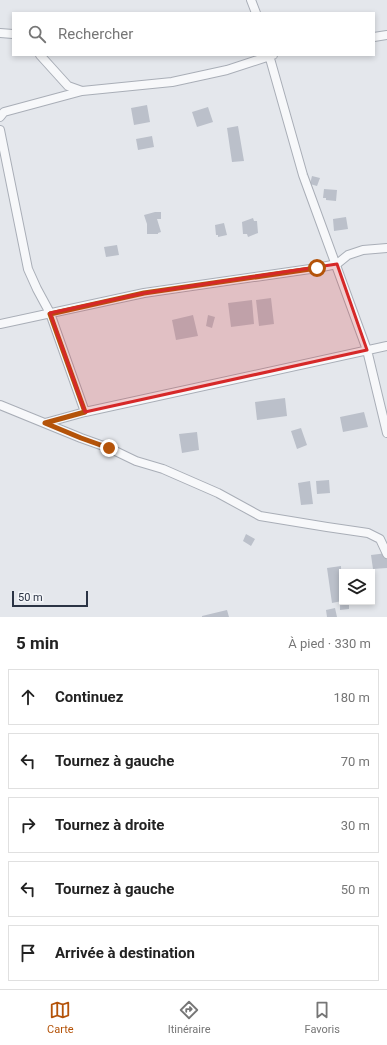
<!DOCTYPE html>
<html lang="fr">
<meta charset="utf-8">
<style>
:root{--surface:#fff;--page:#f2f2f2;--text:#222;--muted:#767676;--line:#e0e0e0;--accent:#b45309}
body{margin:0;font-family:Roboto,sans-serif;background:var(--page);color:var(--text)}
.controls{position:absolute;right:12px;bottom:12px;display:grid;overflow:hidden;border-radius:0px;box-shadow:0 2px 6px #0003}
.controls button{width:36px;height:36px;display:grid;place-items:center;padding:0;border:0;border-bottom:1px solid var(--line);background:var(--surface);color:var(--text);font:20px sans-serif}
.scale{position:absolute;left:12px;bottom:10px;width:76px;box-sizing:border-box;padding-left:4px;border:2px solid #2b3445;border-top:0;font-size:11px;line-height:14px;white-space:nowrap;color:#2b3445;-webkit-text-stroke:3px #f4f6f9;paint-order:stroke}
.stop{position:absolute;width:12px;height:12px;margin:-9px;border:3px solid #b45309;border-radius:50%;background:#fff}
.stop.end{background:#b45309;border-color:#fff;box-shadow:0 1px 4px #0008}
.list{margin:0;padding:0;list-style:none}
h2{display:flex;justify-content:space-between;align-items:center;height:52px;margin:0;padding:0 16px;font-size:17px}
h2 small{font-size:13px;font-weight:400;color:var(--muted)}
.list li{display:grid;grid-template-columns:26px 1fr auto;gap:12px;align-items:center;box-sizing:border-box;height:56px;margin:0 8px 8px;padding:0 8px;border:1px solid var(--line);border-radius:0px}
.list b{display:block;font-size:15px;white-space:nowrap}
.list em{font-size:13px;font-style:normal;color:var(--muted)}
.icon{flex:none;width:22px;height:22px;fill:none;stroke:currentColor;stroke-width:2;stroke-linecap:round;stroke-linejoin:round}
.map{position:relative;flex:none;width:387px;height:617px;overflow:hidden}
.search{position:absolute;background:var(--surface);box-shadow:0 2px 6px #0003;left:12px;right:12px;top:12px;height:44px;display:flex;align-items:center;gap:10px;box-sizing:border-box;padding:0 14px;border-radius:0px;color:var(--muted);font-size:15px}
.sheet{height:372px;background:var(--surface)}
nav{display:flex;justify-content:space-around;align-items:center;box-sizing:border-box;height:56px;border-top:1px solid var(--line);background:var(--surface);font-size:11px;color:var(--muted)}
nav a{display:grid;justify-items:center;gap:2px}
nav .on{color:var(--accent)}
.map>svg:first-child{display:block}
.building{fill:#bbc0ca}
.lines{fill:none;stroke-linecap:round;stroke-linejoin:round}
.street-casing{stroke:#a9aeb7;stroke-width:10}
.street{stroke:#f7f8fa;stroke-width:8}
.route{stroke:#b45309;stroke-width:5}
.marked{fill:#d62828;fill-opacity:0.2;stroke:#d62828;stroke-width:3;stroke-linejoin:round}
</style>
<div class="map">
<svg width="387" height="617" viewBox="0 0 387 617">
<rect width="100%" height="100%" fill="#e4e7ec"/>
<path class="building" d="M147,105L150,122L134,125L131,108Z
M208,107L213,122L197,127L192,112Z
M238,126L244,161L232,162L227,128Z
M152,136L154,147L138,150L136,139Z
M312,176L320,178L317,186L310,184Z
M324,189L337,190L336,201L326,200V198H323Z
M155,212H161V219H157L161,232L158,233V234H147V224L144,215Z
M346,217L348,229L334,231L333,219Z
M253,218L254,221H257L258,233L248,237L247,234H243L242,222Z
M224,223L227,235L218,237V235H216L215,225Z
M117,245L119,255L106,257L104,247Z
M271,298L274,324L259,326L256,300Z
M252,300L254,324L231,327L228,303Z
M193,315L198,336L176,340L172,320Z
M208,315L215,317L212,328L206,326Z
M285,398L287,416L257,420L255,402Z
M364,412L368,427L343,432L340,417Z
M301,428L307,445L297,449L291,431Z
M197,432L199,450L182,453L179,434Z
M329,480L330,493L317,494L316,481Z
M310,481L313,504L301,505L298,483Z
M246,534L255,539L251,546L243,541Z
M387,553V568L373,569L371,555Z
M341,566L342,601L332,603L327,568Z
M349,604V609L340,610V605Z
M335,608L337,617H327L326,610Z
M227,610L229,617H202V616Z"/>
<g class="lines">
<defs>
<path id="street" d="M251,0L256,13
M0,33L13,34
M374,37L387,35
M40,55L68,86L82,91
M269,55L303,175L367,350L387,433
M0,117L4,112L82,91L172,82L227,70L273,55
M0,130L28,269L37,289L50,313L85,412
M0,324L144,293L317,268L337,264L348,255L363,250L387,248
M0,405L81,438L109,448L136,461L163,469L218,493L260,516L327,527L368,533L380,539L387,554
M45,423L85,412L387,346"/>
</defs>
<use href="#street" class="street-casing"/>
<use href="#street" class="street"/>
</g>
<g class="lines">
<path class="route" d="M109,448L81,438L45,423L85,412L50,314L144,293L317,268"/>
</g>
<path class="marked" d="M337,264L367,350L85,412L50,313L144,293Z"/>
</svg>
<div class="controls">
<button><svg class="icon" aria-label="layers" viewBox="0 0 24 24"><path d="M12 4l9 5-9 5-9-5zM3 14l9 5 9-5"/></svg></button>
</div>
<div class="scale">50 m</div>
<div class="stop" style="left:317px;top:268px"></div>
<div class="stop end" style="left:109px;top:448px"></div>
<div class="search"><svg class="icon" aria-label="search" viewBox="0 0 24 24"><circle cx="10" cy="10" r="6"/><path d="M15 15l6 6"/></svg>Rechercher</div>
</div>
<section class="sheet">
<h2>5 min<small>À pied · 330 m</small></h2>
<ul class="list">
<li><svg class="icon" aria-label="ahead" viewBox="0 0 24 24"><path d="M12 20V5M6 11l6-6 6 6"/></svg><div><b>Continuez</b></div><em>180 m</em></li>
<li><svg class="icon" aria-label="left" viewBox="0 0 24 24"><path d="M17 20v-9H6M10 6l-5 5 5 5"/></svg><div><b>Tournez à gauche</b></div><em>70 m</em></li>
<li><svg class="icon" aria-label="right" viewBox="0 0 24 24"><path d="M7 20v-9h11M14 6l5 5-5 5"/></svg><div><b>Tournez à droite</b></div><em>30 m</em></li>
<li><svg class="icon" aria-label="left" viewBox="0 0 24 24"><path d="M17 20v-9H6M10 6l-5 5 5 5"/></svg><div><b>Tournez à gauche</b></div><em>50 m</em></li>
<li><svg class="icon" aria-label="arrive" viewBox="0 0 24 24"><path d="M6 21V4h12l-3 4 3 4H6"/></svg><div><b>Arrivée à destination</b></div></li>
</ul>
</section>
<nav>
<a class="on"><svg class="icon" aria-label="map" viewBox="0 0 24 24"><path d="M3 6l6-2 6 2 6-2v14l-6 2-6-2-6 2zM9 4v14M15 6v14"/></svg>Carte</a>
<a><svg class="icon" aria-label="directions" viewBox="0 0 24 24"><path d="M12 3l9 9-9 9-9-9zM9 14v-3h6M13 9l2 2-2 2"/></svg>Itinéraire</a>
<a><svg class="icon" aria-label="saved" viewBox="0 0 24 24"><path d="M7 4h10v16l-5-4-5 4z"/></svg>Favoris</a>
</nav>
